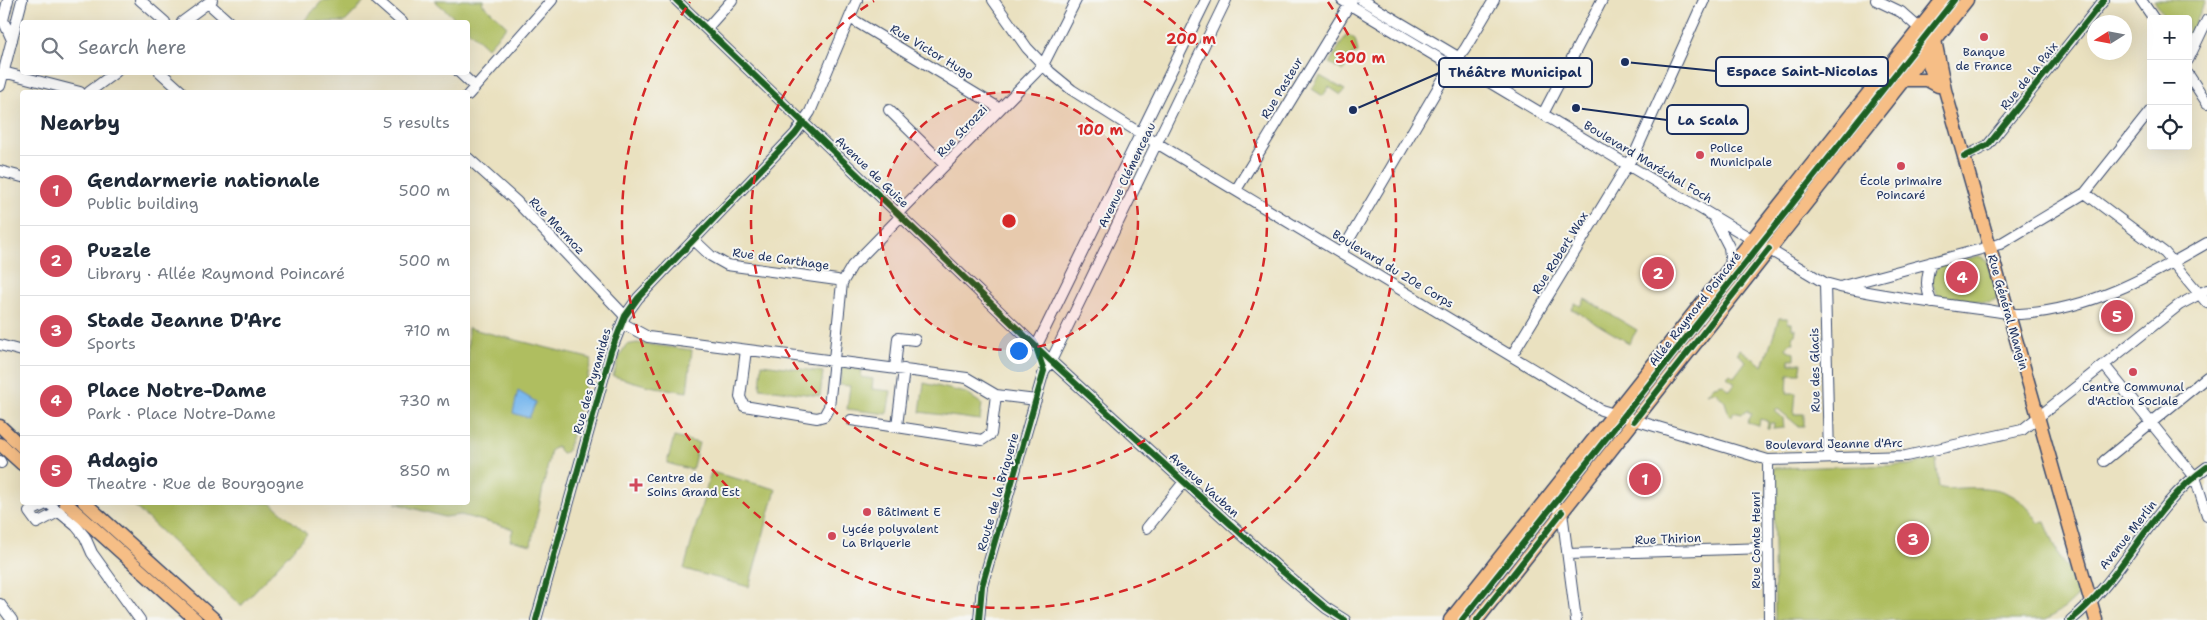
<!DOCTYPE html>
<meta charset="utf-8">
<style>
:root{--surface:#fff;--page:#f2f2f3;--text:#1f2937;--muted:#747a83;--line:#e0e1e3;--accent:#d1495b}
body{margin:0;font-family:"Shantell Sans",sans-serif;background:var(--page);color:var(--text)}
.controls{position:absolute;right:15px;top:15px;display:grid;overflow:hidden;border-radius:5px;box-shadow:0 5px 20px #0002}
.controls button{width:45px;height:45px;display:grid;place-items:center;padding:0;border:0;border-bottom:1px solid var(--line);background:var(--surface);color:var(--text);font:25px sans-serif}
.compass{position:absolute;left:2087px;top:15px;width:45px;height:45px;border-radius:50%;background:var(--surface);box-shadow:0 5px 20px #0002;rotate:259deg}
.you{position:absolute;left:1018px;top:350px;width:18px;height:18px;margin:-12px;border:4px solid #fff;border-radius:50%;background:#1a73e8;box-shadow:0 0 0 8px #1a73e833}
.badge{display:grid;place-items:center;width:32px;height:32px;border-radius:50%;background:var(--accent);color:#fff;font-size:16px;font-weight:700}
.pin{position:absolute;translate:-50% -50%;border:2px solid #fff;box-shadow:0 1px 5px #0006}
.list{margin:0;padding:0;list-style:none}
h2{display:flex;justify-content:space-between;align-items:center;height:65px;margin:0;padding:0 20px;font-size:21px}
h2 small{font-size:16px;font-weight:400;color:var(--muted)}
.list li{display:grid;grid-template-columns:32px 1fr auto;gap:15px;align-items:center;box-sizing:border-box;height:70px;padding:0 20px;border-top:1px solid var(--line)}
.list b{display:block;font-size:19px;white-space:nowrap}
.list p{margin:0;font-size:16px;white-space:nowrap;color:var(--muted)}
.list em{font-size:16px;font-style:normal;color:var(--muted)}
.icon{flex:none;width:28px;height:28px;fill:none;stroke:currentColor;stroke-width:2;stroke-linecap:round;stroke-linejoin:round}
.map{position:relative;flex:none;width:2207px;height:620px;overflow:hidden}
.search{position:absolute;background:var(--surface);box-shadow:0 5px 20px #0002;left:20px;top:20px;width:450px;height:55px;display:flex;align-items:center;gap:12px;box-sizing:border-box;padding:0 18px;border-radius:5px;color:var(--muted);font-size:19px}
.panel{position:absolute;background:var(--surface);box-shadow:0 5px 20px #0002;left:20px;top:90px;width:450px;height:415px;border-radius:5px}
.map>svg:first-child{display:block}
.green{fill:#afbe61;stroke:#657660}
.water{fill:#7cb9ee;stroke:#4c74a6}
.lines{fill:none;stroke-linecap:round;stroke-linejoin:round}
.minor-casing{stroke:#3a4a6d;stroke-width:12}
.major-casing{stroke:#3a4a6d;stroke-width:15}
.minor{stroke:#fff;stroke-width:10}
.major{stroke:#f6be86;stroke-width:12}
.cycleway-casing{stroke:#f6f6f2;stroke-width:9}
.cycleway{stroke:#1b5e20;stroke-width:6}
.ring{fill:none;stroke:#d62828;stroke-width:2.5;stroke-dasharray:9 6}
.poi-dot{fill:#d1495b;stroke:#f6f6f2;stroke-width:2}
.labels{text-anchor:middle;stroke-width:4;stroke-linejoin:round;paint-order:stroke}
.street-label{font-size:12px;fill:#1b2f5e;stroke:#f6f6f2}
.poi-label{font-size:12px;fill:#1b2f5e;stroke:#f6f6f2;text-anchor:start}
.centre{fill:#d62828;stroke:#f6f6f2;stroke-width:2.5}
.ring-label{font-size:15px;text-anchor:middle;font-weight:bold;fill:#d62828;stroke:#f6f6f2;stroke-width:4;stroke-linejoin:round;paint-order:stroke}
.leader{fill:none;stroke:#1b2f5e;stroke-width:2}
.callout-dot{fill:#1b2f5e;stroke:#f6f6f2;stroke-width:2}
.callout{fill:#f6f6f2;stroke:#1b2f5e;stroke-width:2}
.callout-label{font-size:14px;text-anchor:middle;font-weight:bold;fill:#1b2f5e}
</style>
<div class="map">
<svg width="2207" height="620" viewBox="0 0 2207 620">
<rect width="100%" height="100%" fill="#f6f6f2"/>
<filter id="ink" filterUnits="userSpaceOnUse"><feTurbulence type="fractalNoise" baseFrequency=".02" numOctaves="2"/><feDisplacementMap in="SourceGraphic" scale="10" xChannelSelector="R" yChannelSelector="G"/><feConvolveMatrix kernelMatrix="1 2 1 2 8 2 1 2 1" color-interpolation-filters="sRGB"/></filter>
<filter id="wash" filterUnits="userSpaceOnUse"><feTurbulence type="fractalNoise" baseFrequency=".0096" numOctaves="4" result="noise"/><feDisplacementMap in="SourceGraphic" scale="20" xChannelSelector="R" yChannelSelector="G"/><feGaussianBlur stdDeviation="1.12" result="paint"/><feColorMatrix in="noise" values="0 0 0 0 0 0 0 0 0 0 0 0 0 0 0 0 0 1.4 0 .05"/><feComposite in="paint" operator="in"/></filter>
<g filter="url(#wash)">
<rect width="100%" height="100%" fill="#eae1c0"/>
<path class="green" d="M323,0H366L345,22H303Z
M434,0H484L482,3L507,26L487,48L468,30V22H459Z
M2154,0H2206L2188,41V19H2166Z
M1347,34L1355,39L1358,52L1353,54L1343,71L1329,63Z
M1320,76L1345,90L1341,95L1329,87L1323,96L1312,89Z
M1979,256L1987,260L1997,294L1996,300L1990,303L1939,297C1931,286 1928,274 1941,265Z
M1585,299L1637,330L1629,343L1572,309L1575,303L1581,306Z
M1779,318H1788V323H1792V329H1796L1795,336H1792L1794,343H1789L1786,349L1794,353V359H1789V363H1802L1800,374H1788L1787,393H1796L1794,414H1804V426H1798L1778,409L1775,411L1783,418L1784,428L1773,429L1774,423H1770L1769,429H1767L1768,421L1760,419L1759,426L1747,423L1752,414L1748,413V410L1742,414L1733,412L1732,416L1729,415L1725,402L1715,391L1707,394L1714,386L1722,384L1730,390L1735,383L1727,377L1730,374L1734,377L1746,361L1737,354L1740,349L1763,366Z
M468,328L592,359L568,450L562,454L557,446L551,450L531,545L510,540L513,529L461,515L444,517L395,503L468,502Z
M637,343L692,350L687,392L649,386L613,376L620,355L626,345Z
M762,364L823,372L820,396L760,388Z
M842,367L862,370L861,377L873,379L872,389L891,391L887,414L847,409L850,386L840,385Z
M924,383L966,393L982,404L980,420L920,412Z
M674,437L699,443L692,470L667,463Z
M1936,459L1939,487C1945,490 1955,488 1962,488C1998,486 2019,491 2039,523L2045,522L2060,558L2072,574L2078,596L2065,608L2045,620H1775L1773,471L1775,468L1908,465Z
M711,472L776,489L749,587L684,569Z
M135,503H271L307,534L241,606L133,505Z"/>
<path class="water" d="M518,391L536,402L529,418L513,413Z"/>
</g>
<g filter="url(#ink)">
<g class="lines">
<defs>
<path id="minor" d="M8,0L3,20L12,40
M140,0L165,22
M377,0L402,22
M676,0L1051,361L1283,572L1326,608L1345,620
M993,0L1027,48L1050,72L1072,90L1135,130L1601,410L1768,460L1906,456L2022,430L2179,305L2207,290
M1342,0L1452,66L1469,70L1825,283L1840,287C1886,296 1932,303 1979,309C1992,310 2007,314 2020,314C2090,310 2148,277 2207,243
M1362,0L1458,57L1461,61
M1876,0L1901,12L1920,29
M2141,0L2154,19
M208,3L229,22
M850,18L994,105L999,110
M182,22L212,0
M707,28L732,0
M2188,60L2207,20
M3,72L80,92
M160,72L182,92
M459,72L475,87
M2188,74L2207,103
M0,86L22,0
M89,92L116,72
M468,95L552,0
M889,110L945,165
M1543,114L1602,0
M1964,157L1988,145L2104,0
M468,158L516,201L625,316
M0,171L22,177
M1236,190L1352,0
M2085,193L2165,253L2207,303
M898,213L1043,65L1076,0
M1713,216L1729,247L1731,264
M694,240L711,256L727,265L837,280L842,283
M1341,253L1442,81L1465,49L1494,0
M1931,262C1926,279 1925,287 1932,303
M1825,283L1829,457
M1843,286L2000,244L2085,193L2151,110
M622,323L648,337L967,378L996,395L1036,400
M0,345L22,351
M1036,347L1206,0
M746,350L740,397L744,406L817,418L824,416L829,407L842,283L852,266L901,216
M1512,355L1636,151L1704,0
M2104,365L2195,477L2207,515
M895,368L898,338L915,340
M851,420L982,440L991,434L996,395
M897,426L904,369
M1768,460L1769,620
M0,461L1,463
M2104,461L2207,377
M1546,498L1562,512L1576,620
M60,511L37,523L29,512L48,503L76,526L85,537L92,553L140,620
M1147,528L1184,482
M1568,554L1768,548
M0,604L12,620
M536,620L611,351L625,316L638,298L795,134L810,112L857,0
M979,620L982,586L1044,371L1051,361L1226,0
M2071,620C2123,579 2150,507 2207,467"/>
<path id="major" d="M1920,29L1935,40L1945,90L2096,620
M1923,46L1936,85
M1903,80H1927L1938,86
M0,426L22,447
M0,444L22,464
M65,502L196,620
M84,502L215,620
M1450,620L1942,0
M1477,620L1967,0"/>
</defs>
<use href="#minor" class="minor-casing"/>
<use href="#major" class="major-casing"/>
<use href="#minor" class="minor"/>
<use href="#major" class="major"/>
<defs>
<path id="cycleway" d="M676,0L1051,361L1283,572L1326,608L1345,620
M1964,157L1988,145L2104,0
M1634,421L1769,249
M536,620L611,351L625,316L638,298L795,134L804,122
M979,620L982,586L1044,371L1037,350
M1462,620L1954,0
M1477,620L1562,512
M2071,620C2123,579 2150,507 2207,467"/>
</defs>
<use href="#cycleway" class="cycleway-casing"/>
<use href="#cycleway" class="cycleway"/>
</g>
</g>
<circle cx="1009" cy="221" r="129" fill="#d62828" fill-opacity=".12"/>
<g class="ring">
<circle cx="1009" cy="221" r="129"/>
<path d="M1144 1A258 258 0 1 1 874 1"/>
<path d="M1328 2A387 387 0 1 1 690 2"/>
</g>
<g class="poi-dot">
<circle cx="1984" cy="37" r="5"/>
<circle cx="1700" cy="155" r="5"/>
<circle cx="1901" cy="166" r="5"/>
<circle cx="2133" cy="372" r="5"/>
<path d="M633.5 477.5h5v5h5v5h-5v5h-5v-5h-5v-5h5z"/>
<circle cx="867" cy="512" r="5"/>
<circle cx="832" cy="536" r="5"/>
</g>
<g class="labels">
<g class="street-label">
<text transform="translate(932 52) rotate(31)" y="4">Rue Victor Hugo</text>
<text transform="translate(2029 76) rotate(-51)" y="4">Rue de la Paix</text>
<text transform="translate(1282 88) rotate(-59)" y="4">Rue Pasteur</text>
<text transform="translate(962 131) rotate(-46)" y="4">Rue Strozzi</text>
<text transform="translate(1648 162) rotate(31)" y="4">Boulevard Maréchal Foch</text>
<text transform="translate(872 172) rotate(44)" y="4">Avenue de Guise</text>
<text transform="translate(1127 175) rotate(-64)" y="4">Avenue Clémenceau</text>
<text transform="translate(557 226) rotate(46)" y="4">Rue Mermoz</text>
<text transform="translate(1560 253) rotate(-58)" y="4">Rue Robert Wax</text>
<text transform="translate(781 259) rotate(8)" y="4">Rue de Carthage</text>
<text transform="translate(1393 269) rotate(31)" y="4">Boulevard du 20e Corps</text>
<text transform="translate(1695 309) rotate(-52)" y="4">Allée Raymond Poincaré</text>
<text transform="translate(2008 312) rotate(74)" y="4">Rue Général Mangin</text>
<text transform="translate(1815 370) rotate(-91)" y="4">Rue des Glacis</text>
<text transform="translate(592 381) rotate(-74)" y="4">Rue des Pyramides</text>
<text transform="translate(1834 444) rotate(-1)" y="4">Boulevard Jeanne d'Arc</text>
<text transform="translate(1204 485) rotate(42)" y="4">Avenue Vauban</text>
<text transform="translate(998 492) rotate(-74)" y="4">Route de la Briquerie</text>
<text transform="translate(2128 535) rotate(-52)" y="4">Avenue Merlin</text>
<text transform="translate(1668 539) rotate(-2)" y="4">Rue Thirion</text>
<text transform="translate(1756 540) rotate(-90)" y="4">Rue Comte Henri</text>
</g>
<g class="poi-label">
<text x="1984" y="56" text-anchor="middle">Banque<tspan x="1984" dy="14">de France</tspan></text>
<text x="1710" y="152">Police<tspan x="1710" dy="14">Municipale</tspan></text>
<text x="1901" y="185" text-anchor="middle">École primaire<tspan x="1901" dy="14">Poincaré</tspan></text>
<text x="2133" y="391" text-anchor="middle">Centre Communal<tspan x="2133" dy="14">d'Action Sociale</tspan></text>
<text x="647" y="482">Centre de<tspan x="647" dy="14">Soins Grand Est</tspan></text>
<text x="877" y="516">Bâtiment E</text>
<text x="842" y="533">Lycée polyvalent<tspan x="842" dy="14">La Briquerie</tspan></text>
</g>
</g>
<circle cx="1009" cy="221" r="8" class="centre"/>
<g class="ring-label">
<text x="1191" y="44">200 m</text>
<text x="1360" y="63">300 m</text>
<text x="1100" y="135">100 m</text>
</g>
<path class="leader" d="M1625 62L1716 71M1353 110L1439 73M1576 108L1667 120"/>
<g class="callout-dot">
<circle cx="1625" cy="62" r="5"/>
<circle cx="1353" cy="110" r="5"/>
<circle cx="1576" cy="108" r="5"/>
</g>
<g class="callout">
<rect x="1716" y="57" width="172" height="29" rx="5"/>
<rect x="1439" y="58" width="153" height="29" rx="5"/>
<rect x="1667" y="105" width="81" height="29" rx="5"/>
</g>
<g class="callout-label">
<text x="1802" y="76">Espace Saint-Nicolas</text>
<text x="1515" y="77">Théâtre Municipal</text>
<text x="1708" y="125">La Scala</text>
</g>
</svg>
<div class="controls">
<button>+</button>
<button>−</button>
<button><svg class="icon" aria-label="locate" viewBox="0 0 24 24"><circle cx="12" cy="12" r="6"/><path d="M12 2v4M12 18v4M2 12h4M18 12h4"/></svg></button>
</div>
<svg class="compass" viewBox="-18 -18 36 36"><path d="M0-13l5 13h-10z" fill="#e53935"/><path d="M0 13l5-13h-10z" fill="#747a83"/></svg>
<div class="you"></div>
<div class="pin badge" style="left:1645px;top:479px">1</div>
<div class="pin badge" style="left:1658px;top:273px">2</div>
<div class="pin badge" style="left:1913px;top:539px">3</div>
<div class="pin badge" style="left:1962px;top:277px">4</div>
<div class="pin badge" style="left:2117px;top:316px">5</div>
<div class="search"><svg class="icon" aria-label="search" viewBox="0 0 24 24"><circle cx="10" cy="10" r="6"/><path d="M15 15l6 6"/></svg>Search here</div>
<section class="panel">
<h2>Nearby<small>5 results</small></h2>
<ul class="list">
<li><span class="badge">1</span><div><b>Gendarmerie nationale</b><p>Public building</p></div><em>500 m</em></li>
<li><span class="badge">2</span><div><b>Puzzle</b><p>Library · Allée Raymond Poincaré</p></div><em>500 m</em></li>
<li><span class="badge">3</span><div><b>Stade Jeanne D'Arc</b><p>Sports</p></div><em>710 m</em></li>
<li><span class="badge">4</span><div><b>Place Notre-Dame</b><p>Park · Place Notre-Dame</p></div><em>730 m</em></li>
<li><span class="badge">5</span><div><b>Adagio</b><p>Theatre · Rue de Bourgogne</p></div><em>850 m</em></li>
</ul>
</section>
</div>
